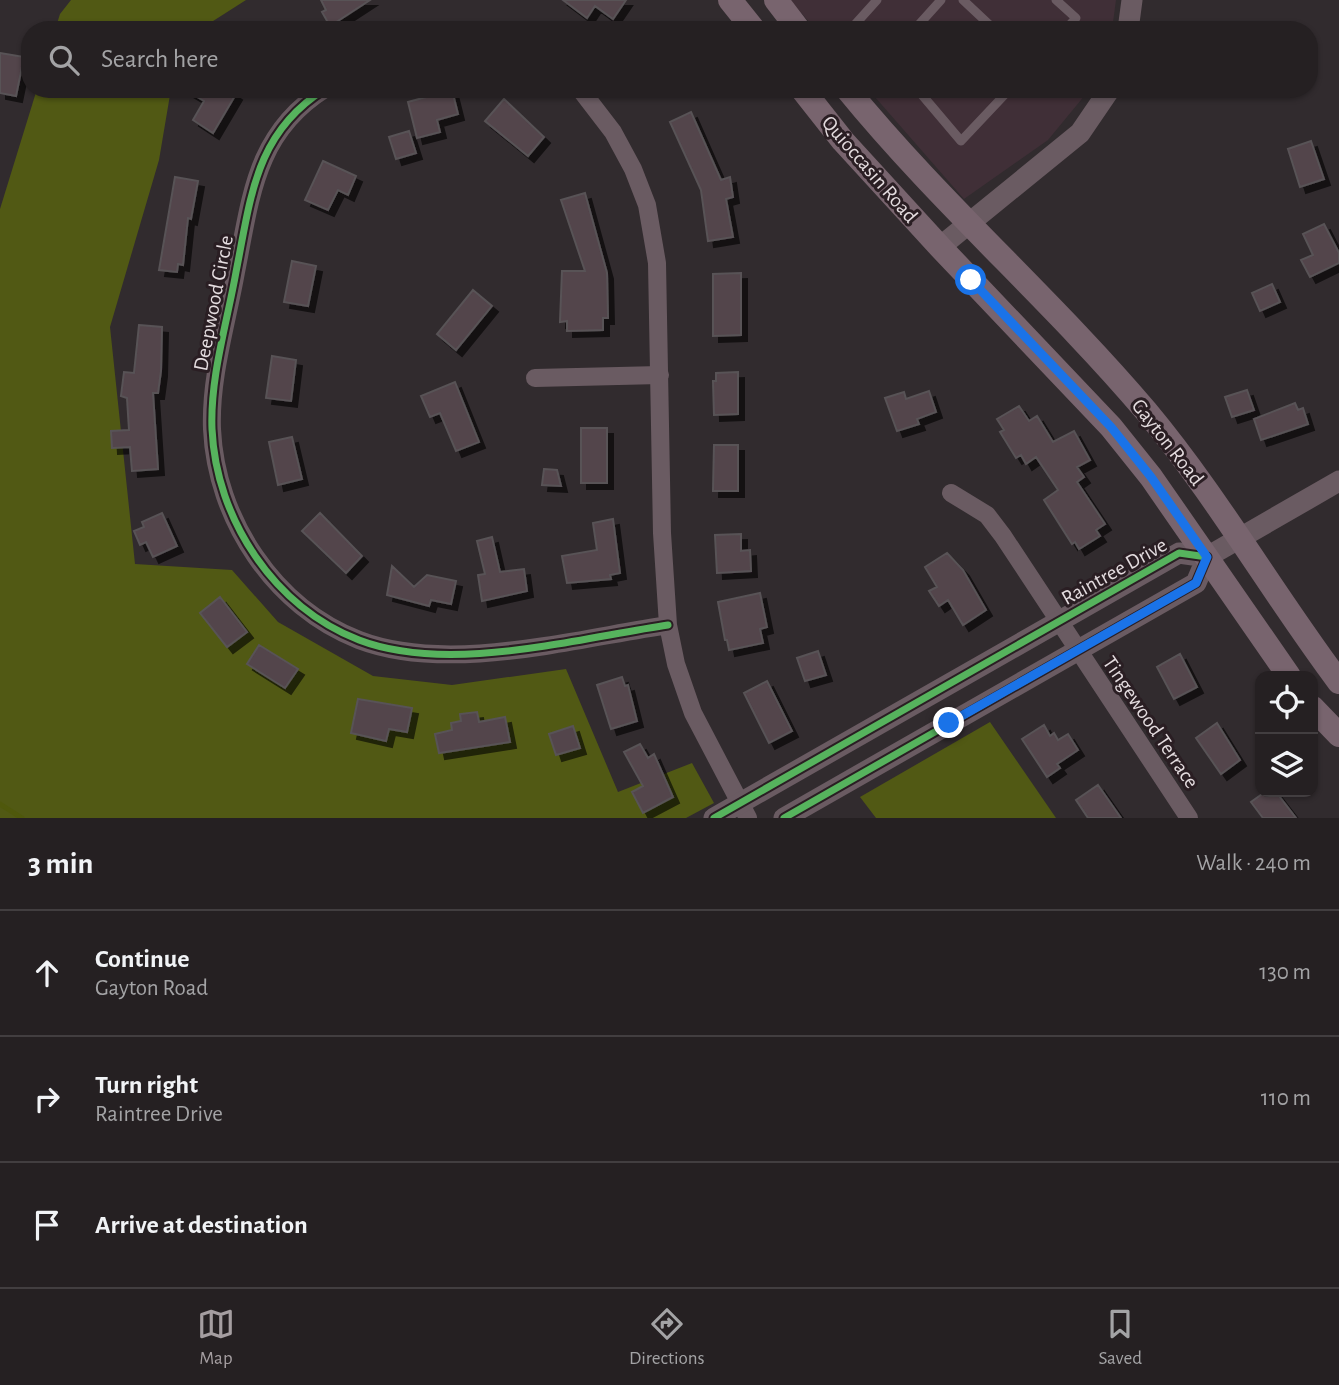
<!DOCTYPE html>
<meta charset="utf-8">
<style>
:root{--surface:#252022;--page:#312d2f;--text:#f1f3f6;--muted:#a3a3a5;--line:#423e40;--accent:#a59ea1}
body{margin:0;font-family:"Alegreya Sans",sans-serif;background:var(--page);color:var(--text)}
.controls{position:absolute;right:21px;bottom:21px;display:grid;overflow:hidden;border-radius:14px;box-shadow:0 2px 5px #0004}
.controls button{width:63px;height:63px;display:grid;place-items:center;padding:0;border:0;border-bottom:2px solid var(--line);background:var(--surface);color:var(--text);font:35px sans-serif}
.stop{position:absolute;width:21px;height:21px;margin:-16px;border:5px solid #1a73e8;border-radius:50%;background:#fff}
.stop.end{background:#1a73e8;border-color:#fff;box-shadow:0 2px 7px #0008}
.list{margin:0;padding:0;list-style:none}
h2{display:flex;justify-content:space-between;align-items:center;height:91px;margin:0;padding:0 28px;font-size:30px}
h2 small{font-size:23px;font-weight:400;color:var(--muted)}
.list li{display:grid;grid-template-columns:46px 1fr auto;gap:21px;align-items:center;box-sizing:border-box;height:126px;padding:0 28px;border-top:2px solid var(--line)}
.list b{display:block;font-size:26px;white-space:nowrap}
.list p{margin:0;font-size:23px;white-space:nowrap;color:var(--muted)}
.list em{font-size:23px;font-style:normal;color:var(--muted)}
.icon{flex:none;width:38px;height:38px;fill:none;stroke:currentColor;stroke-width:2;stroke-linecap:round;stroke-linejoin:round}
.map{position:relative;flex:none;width:1339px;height:818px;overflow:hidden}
.search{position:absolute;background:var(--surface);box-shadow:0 2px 5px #0004;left:21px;right:21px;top:21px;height:77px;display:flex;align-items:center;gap:18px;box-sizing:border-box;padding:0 24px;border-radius:28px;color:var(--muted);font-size:26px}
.sheet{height:469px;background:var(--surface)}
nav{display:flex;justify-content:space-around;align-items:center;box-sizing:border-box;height:98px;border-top:2px solid var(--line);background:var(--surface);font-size:19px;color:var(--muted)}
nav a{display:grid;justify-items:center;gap:4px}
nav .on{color:var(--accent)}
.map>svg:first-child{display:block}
.built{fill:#402f37}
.forest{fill:#515914}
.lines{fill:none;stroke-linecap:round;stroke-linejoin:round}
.stream{stroke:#4f580c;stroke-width:5}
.building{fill:#52444b;stroke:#585356;stroke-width:2;filter:url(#shadow)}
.service{stroke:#6a5b62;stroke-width:9}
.minor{stroke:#6a5b62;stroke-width:18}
.tertiary{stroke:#6a5b62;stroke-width:21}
.secondary{stroke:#78646e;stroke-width:24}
.cycleway-casing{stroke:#2a1e23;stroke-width:11}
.cycleway{stroke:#56b35d;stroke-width:7}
.route{stroke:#1a73e8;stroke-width:9}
.labels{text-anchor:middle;stroke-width:6;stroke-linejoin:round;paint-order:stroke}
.street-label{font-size:21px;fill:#e4dcdf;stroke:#2a1e23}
</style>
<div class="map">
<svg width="1339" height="818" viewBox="0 0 1339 818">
<defs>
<filter id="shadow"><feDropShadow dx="6" dy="6" stdDeviation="0" flood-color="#0009"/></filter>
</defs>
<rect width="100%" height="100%" fill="#312b2e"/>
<path class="built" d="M790,0H1116L1112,30H816Z
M868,89H1090L1048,140L964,199Z"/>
<path class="forest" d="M71,0H246L199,30H55L60,14Z
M37,89H171L159,160L110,327L135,564L232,570L278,622L373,676L452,685L566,669L618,792L692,763L714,803L686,818H0V209Z
M990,722L1056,818H876L860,797Z"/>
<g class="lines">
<path class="stream" d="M0,804L22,818"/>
</g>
<path class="building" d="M321,0H370L330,26L322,12L326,10Z
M563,0H626L613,19L595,6L587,18Z
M0,53L24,57L16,96L0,93Z
M184,89H228L236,94L213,133L193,120L204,101Z
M452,90L458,114L437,120L440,132L417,138L408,102Z
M504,99L544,137L528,156L485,121Z
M691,112L721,180L730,177L733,197L726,199L733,237L708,241L701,190L670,122Z
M409,131L416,153L396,159L389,137Z
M1311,141L1324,179L1300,187L1288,149Z
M323,161L356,176L348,195L338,190L328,210L305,200Z
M175,177L198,181L191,219L188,218L183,265L178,264L177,272L159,270Z
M585,193L607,273L608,318H603V330L567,331V321L560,322L562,271H585L561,200Z
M1324,224L1339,253V263L1310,277L1301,260L1313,255L1303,234Z
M292,261L316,266L308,306L284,302Z
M741,273V335L713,336V274Z
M1272,284L1280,302L1260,311L1252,293Z
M473,290L492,306L456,350L437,334Z
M139,325L162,327L161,371L158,393H153L158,469L132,471L130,447L112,448L111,431L129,430L127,398L121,396L124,372L134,373Z
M272,356L296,360L291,401L266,398Z
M738,372V414L714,415L713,381H716V373Z
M455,382L479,442L456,451L440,413L430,417L421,396Z
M1247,390L1254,410L1232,417L1225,397Z
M929,391L936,412L917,419L919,424L897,431L885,398L904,392L906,399Z
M1295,403L1298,410L1303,408L1308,424L1261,440L1254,419Z
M1019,406L1029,421L1037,416L1053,442L1074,431L1090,460L1077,467L1084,477L1077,482L1105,524L1096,530L1100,536L1079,549L1075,542L1072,544L1044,500L1058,490L1036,457L1026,464L1021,455L1016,458L1000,432L1004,430L997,419Z
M581,428H607V483H581Z
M292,437L302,479L278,485L269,442Z
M714,445H738V491H713Z
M544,469L557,470L561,486L542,485Z
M162,513L177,546L153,557L146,542L140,545L134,531L144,527L142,522Z
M320,513L362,556L346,573L302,531Z
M613,519L620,573L610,575L611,579L567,583L562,556L597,550L593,523Z
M741,534V551L750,550L751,571L717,573L715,535Z
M492,537L500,572L524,569L527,591L482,601L478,575L485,574L477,541Z
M947,553L963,570L986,610L963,625L948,600L939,606L929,591L937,587L925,567Z
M392,566L414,587L427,575L456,581L451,604L431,600L429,606L387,595Z
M760,593L767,627L760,629L763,643L729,650L727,640H725L718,602Z
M220,597L247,632L227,647L200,613Z
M259,645L298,669L285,688L247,664Z
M818,651L826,675L805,681L797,658Z
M1180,654L1197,687L1174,699L1157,667Z
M622,677L625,686L628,685L637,721L611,729L597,685Z
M767,681L792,731L769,743L744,693Z
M358,699L412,708L407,732L389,729L386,741L351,733Z
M477,712L479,722L505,717L510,742L439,753L435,734L452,730L451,723L461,721L460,714Z
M1217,723L1240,760L1221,774L1196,738Z
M1044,725L1050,736L1054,733L1058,740L1068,734L1078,750L1057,764L1060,768L1047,777L1022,739Z
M573,726L580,748L556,755L549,734Z
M640,744L648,758L654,754L673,797L643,813L632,792L643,786L624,752Z
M1098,785L1121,818H1088L1076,800Z
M1265,792H1276L1296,818H1263L1251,802Z"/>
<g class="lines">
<path class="service" d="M963,0L995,30
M1056,0L1076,18L1065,30
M850,30L877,0
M914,30L941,0
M917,89L961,141L1010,89"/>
<path class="minor" d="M325,89C255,133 251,197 236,272C227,323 210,377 212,429C216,519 274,607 359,640C448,674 574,639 668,625
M580,89L613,132L633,169L647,205L657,263L662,533L668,625L676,664L693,713L748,818
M535,378L660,375
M951,493L987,515L1003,536L1189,818"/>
<path class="tertiary" d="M1128,30L1132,0
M940,247L1080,133L1110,89
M1207,557L1339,481
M714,818L1179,553L1207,557
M784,818L1196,583L1207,557"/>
<path class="secondary" d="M730,0L754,30
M776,0L799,30
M802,89L843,141L940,247L1111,427L1151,477L1289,676
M847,89C940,203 1051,299 1146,411C1217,496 1273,594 1339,682
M1313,708L1339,735"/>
<defs>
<path id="cycleway" d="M325,89C255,133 251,197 236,272C227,323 210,377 212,429C216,519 274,607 359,640C448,674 574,639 668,625
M714,818L1179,553L1207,557L1196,583L784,818"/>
</defs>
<use href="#cycleway" class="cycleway-casing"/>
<use href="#cycleway" class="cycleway"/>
</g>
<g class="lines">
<path class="route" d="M949,723L1196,583L1207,557L1151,477L1111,427L971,280"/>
</g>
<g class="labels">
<g class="street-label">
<text transform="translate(870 169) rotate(49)" y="7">Quioccasin Road</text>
<text transform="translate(213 303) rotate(-79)" y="7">Deepwood Circle</text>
<text transform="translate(1168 442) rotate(52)" y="7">Gayton Road</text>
<text transform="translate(1114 571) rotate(-29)" y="7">Raintree Drive</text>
<text transform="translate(1151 722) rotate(56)" y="7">Tingewood Terrace</text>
</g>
</g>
</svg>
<div class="controls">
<button><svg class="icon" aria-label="locate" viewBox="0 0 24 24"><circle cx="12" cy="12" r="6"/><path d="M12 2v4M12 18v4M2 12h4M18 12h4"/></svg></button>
<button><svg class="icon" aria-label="layers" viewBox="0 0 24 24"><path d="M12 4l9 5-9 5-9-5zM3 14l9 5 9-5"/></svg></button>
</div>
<div class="stop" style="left:971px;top:280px"></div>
<div class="stop end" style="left:949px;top:723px"></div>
<div class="search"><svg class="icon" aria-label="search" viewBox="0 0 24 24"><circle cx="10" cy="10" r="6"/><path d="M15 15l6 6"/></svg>Search here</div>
</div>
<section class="sheet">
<h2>3 min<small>Walk · 240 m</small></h2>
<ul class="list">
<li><svg class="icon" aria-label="ahead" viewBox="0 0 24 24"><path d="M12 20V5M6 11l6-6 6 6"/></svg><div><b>Continue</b><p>Gayton Road</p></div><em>130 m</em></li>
<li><svg class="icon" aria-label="right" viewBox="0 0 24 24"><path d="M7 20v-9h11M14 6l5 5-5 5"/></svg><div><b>Turn right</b><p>Raintree Drive</p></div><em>110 m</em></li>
<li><svg class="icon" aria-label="arrive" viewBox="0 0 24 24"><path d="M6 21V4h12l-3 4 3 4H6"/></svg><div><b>Arrive at destination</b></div></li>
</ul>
</section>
<nav>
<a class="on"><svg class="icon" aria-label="map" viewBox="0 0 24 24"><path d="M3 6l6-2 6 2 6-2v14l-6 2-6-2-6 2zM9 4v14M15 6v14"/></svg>Map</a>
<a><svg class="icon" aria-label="directions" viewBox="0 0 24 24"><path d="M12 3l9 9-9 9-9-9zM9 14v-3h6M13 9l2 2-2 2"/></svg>Directions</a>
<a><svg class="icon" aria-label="saved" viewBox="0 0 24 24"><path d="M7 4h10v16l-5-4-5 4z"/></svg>Saved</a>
</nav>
